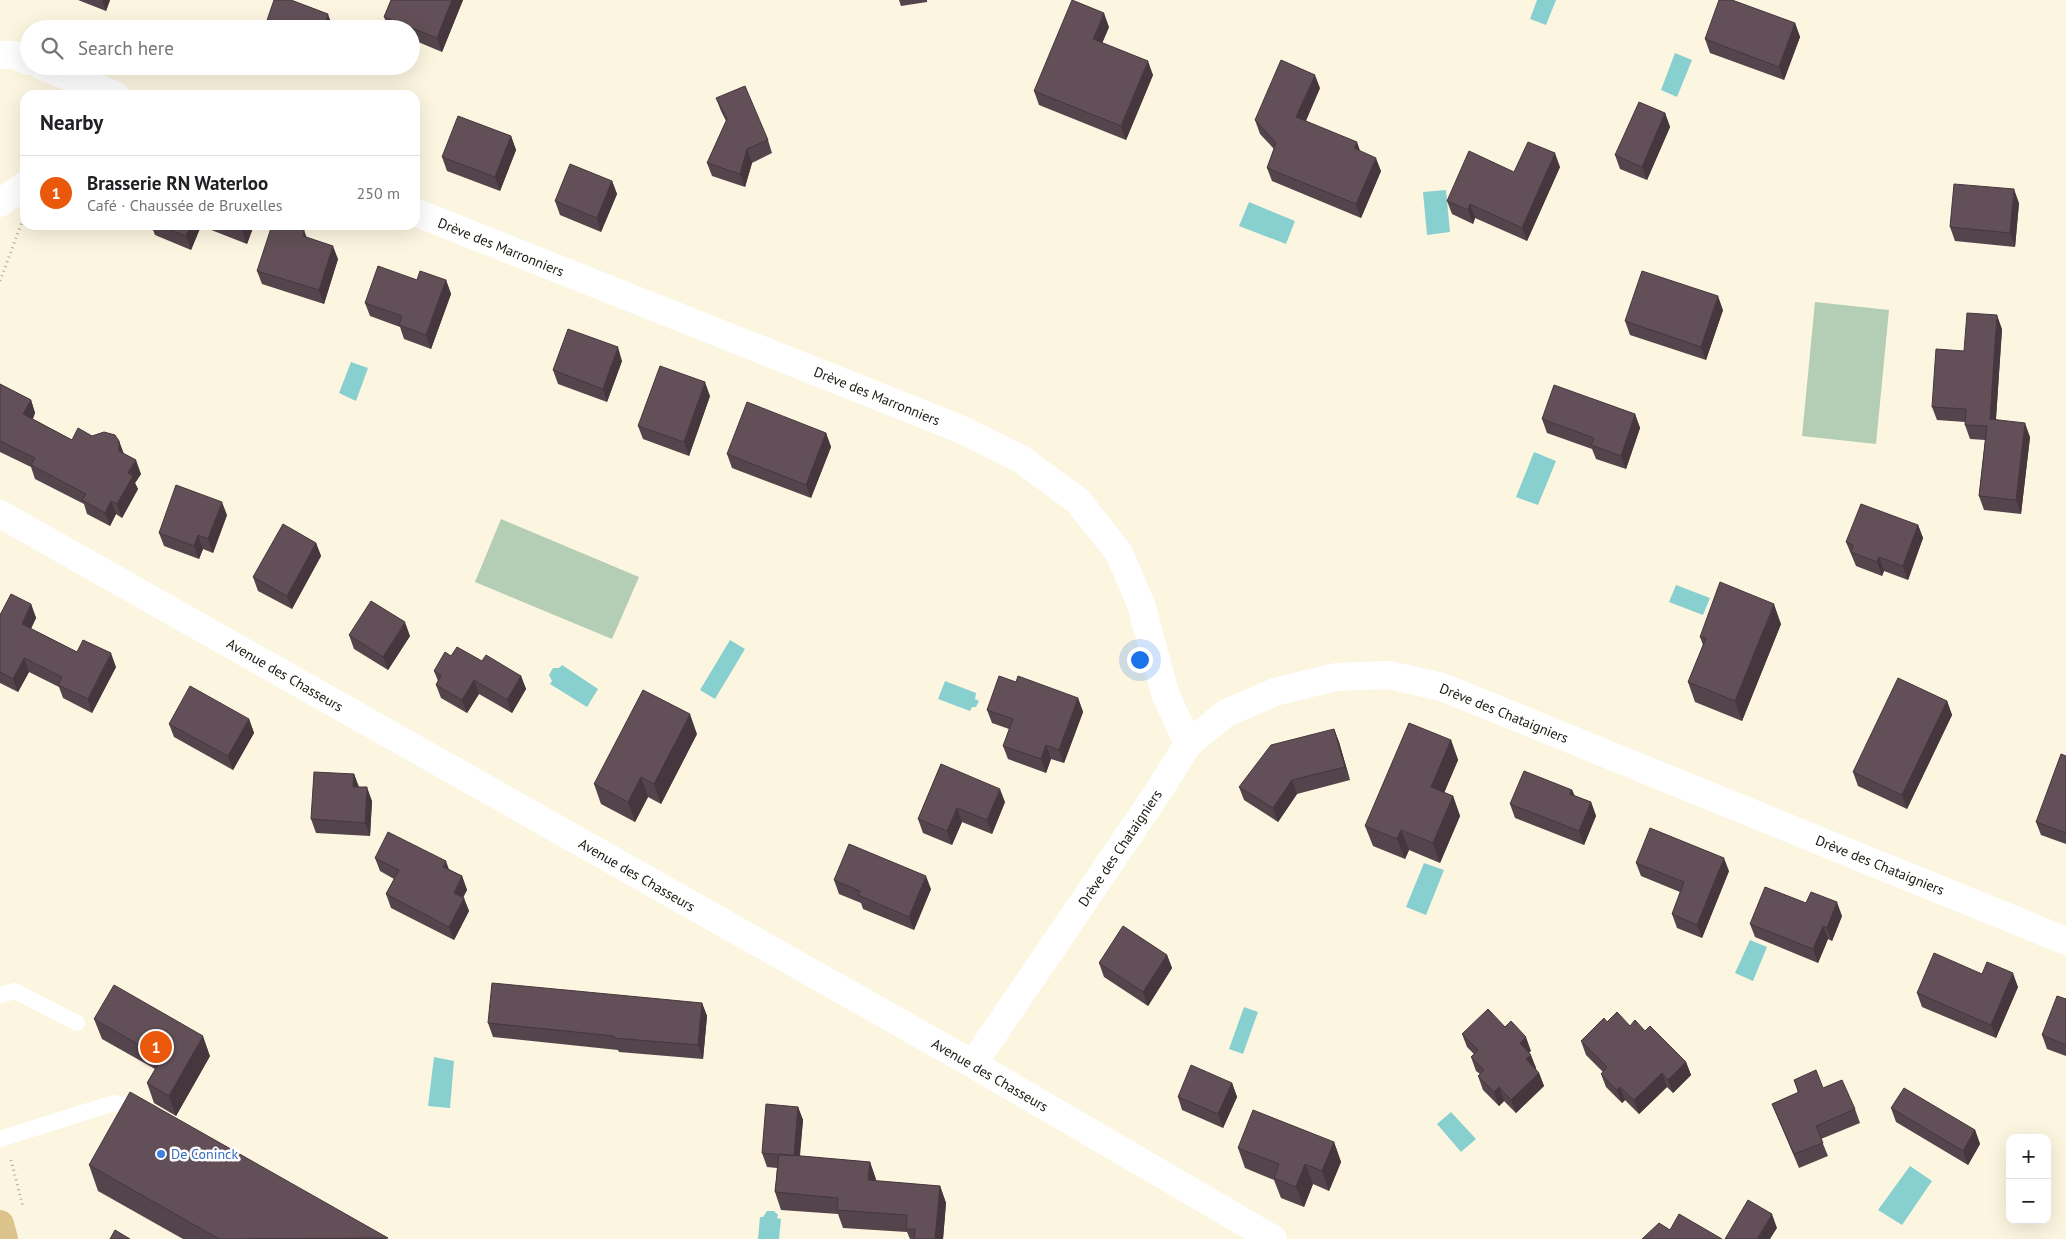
<!DOCTYPE html>
<meta charset="utf-8">
<style>
:root{--surface:#fff;--page:#f2f2f2;--text:#202124;--muted:#757577;--line:#e0e0e0;--accent:#ea580c}
body{margin:0;font-family:"PT Sans",sans-serif;background:var(--page);color:var(--text)}
.controls{position:absolute;right:15px;bottom:15px;display:grid;overflow:hidden;border-radius:10px;box-shadow:0 5px 20px #0002}
.controls button{width:45px;height:45px;display:grid;place-items:center;padding:0;border:0;border-bottom:1px solid var(--line);background:var(--surface);color:var(--text);font:25px sans-serif}
.you{position:absolute;left:1139px;top:659px;width:18px;height:18px;margin:-12px;border:4px solid #fff;border-radius:50%;background:#1a73e8;box-shadow:0 0 0 8px #1a73e833}
.badge{display:grid;place-items:center;width:32px;height:32px;border-radius:50%;background:var(--accent);color:#fff;font-size:16px;font-weight:700}
.pin{position:absolute;translate:-50% -50%;border:2px solid #fff;box-shadow:0 1px 5px #0006}
.list{margin:0;padding:0;list-style:none}
h2{display:flex;justify-content:space-between;align-items:center;height:65px;margin:0;padding:0 20px;font-size:21px}
h2 small{font-size:16px;font-weight:400;color:var(--muted)}
.list li{display:grid;grid-template-columns:32px 1fr auto;gap:15px;align-items:center;box-sizing:border-box;height:75px;padding:0 20px;border-top:1px solid var(--line)}
.list b{display:block;font-size:19px;white-space:nowrap}
.list p{margin:0;font-size:16px;white-space:nowrap;color:var(--muted)}
.list em{font-size:16px;font-style:normal;color:var(--muted)}
.icon{flex:none;width:28px;height:28px;fill:none;stroke:currentColor;stroke-width:2;stroke-linecap:round;stroke-linejoin:round}
.map{position:relative;flex:none;width:2066px;height:1239px;overflow:hidden}
.search{position:absolute;background:var(--surface);box-shadow:0 5px 20px #0002;left:20px;top:20px;width:400px;height:55px;display:flex;align-items:center;gap:12px;box-sizing:border-box;padding:0 18px;border-radius:28px;color:var(--muted);font-size:19px}
.panel{position:absolute;background:var(--surface);box-shadow:0 5px 20px #0002;left:20px;top:90px;width:400px;height:140px;border-radius:15px}
.map>svg:first-child{display:block}
.green{fill:#b3ceb4}
.water{fill:#88d0d0}
.lines{fill:none;stroke-linecap:round;stroke-linejoin:round}
.path{stroke:#b0aa9a;stroke-width:3;stroke-dasharray:1 4;stroke-linecap:butt}
.service{stroke:#fff;stroke-width:16}
.minor{stroke:#fff;stroke-width:28}
.primary{stroke:#dbc38b;stroke-width:28}
.wall{fill:#54444b}
.shaded-wall{fill:#45373d}
.building{fill:#624f57;stroke:#45373d}
.shop-dot{fill:#3f7fe0;stroke:#fff;stroke-width:2}
.labels{text-anchor:middle;stroke-width:5;stroke-linejoin:round;paint-order:stroke}
.street-label{font-size:14px;fill:#1b1811;stroke:#fff}
.shop-label{font-size:14px;fill:#366cbe;stroke:#fff;text-anchor:start}
</style>
<div class="map">
<svg width="2066" height="1239" viewBox="0 0 2066 1239">
<rect width="100%" height="100%" fill="#fcf5e0"/>
<path class="green" d="M1815,302L1889,310L1876,444L1802,436Z
M501,519L639,577L612,639L475,582Z"/>
<path class="water" d="M1537,0H1556L1546,25L1530,19Z
M1675,53L1692,60L1677,97L1661,90Z
M1446,190L1450,232L1427,235L1423,192Z
M1249,202L1295,221L1286,244L1239,226Z
M351,362L368,368L356,401L339,393Z
M1534,452L1556,461L1538,505L1516,497Z
M1676,585L1710,598L1703,615L1669,602Z
M730,640L745,649L715,699L700,690Z
M562,665L598,689L587,707L550,684L552,681L549,675L553,668H559Z
M945,681L976,693L975,699L979,701L976,707H972L970,711L938,699Z
M1424,863L1444,870L1426,915L1406,907Z
M1750,940L1767,947L1753,981L1735,973Z
M1244,1007L1258,1012L1243,1054L1229,1049Z
M434,1057L454,1061L450,1108L428,1106Z
M1451,1112L1476,1139L1461,1152L1437,1124Z
M1910,1166L1932,1181L1902,1225L1878,1210Z
M767,1211H774L778,1215L777,1218L781,1219L779,1239H758L760,1217H763Z"/>
<g class="lines">
<path class="path" d="M0,281L22,222
M11,1160L23,1207"/>
<path class="service" d="M0,995L15,991L77,1023
M0,1139L114,1103L144,1109"/>
<path class="minor" d="M0,55H14L29,61
M42,66L115,95
M0,203L25,185
M415,212L960,429L1021,459L1078,501L1119,553L1141,604L1165,693L1188,744
M0,514L973,1064L1273,1239
M973,1064L1158,792L1188,744L1226,713L1275,692L1336,677L1389,675L1442,687L2066,941"/>
<path class="primary" d="M0,1224L4,1239"/>
</g>
<path class="wall" d="M78,0H110L106,11Z
M391,0H463L442,52L411,39V29H389L384,17Z
M899,0H927V2L901,6Z
M1795,23L1800,37L1784,80L1710,53L1705,39Z
M1109,27L1102,43L1153,75L1126,140L1039,105L1034,91Z
M1320,88L1306,121L1360,151L1381,171L1361,218L1272,181L1267,168L1274,149L1260,134L1255,120Z
M716,98L768,140L772,153L752,163L745,187L712,176L707,163L726,121L721,111Z
M1665,113L1670,127L1647,180L1620,169L1615,155Z
M511,136L516,150L500,191L447,171L442,157Z
M1560,167L1527,241L1475,218L1473,224L1452,214L1447,201L1514,172Z
M612,181L617,194L601,232L560,215L555,201Z
M2019,203L2015,247L1955,241L1950,227Z
M151,225H254L247,244L201,226L191,250L155,235Z
M307,237L338,259L324,304L262,284L257,271Z
M417,280H446L451,294L431,349L404,339L400,327L370,316L365,303Z
M1723,310L1706,360L1630,335L1625,321Z
M2002,329L1996,419L2030,437L2021,514L1984,510L1979,496L1985,440L1970,439L1965,425V422L1937,420L1932,407L1964,351Z
M622,361L607,402L558,384L553,370Z
M0,384L31,400L35,413L33,419L72,440L92,436L119,441L123,453L141,474L135,483L138,489L122,518L116,514L110,526L87,514L84,504L35,479L31,467L0,452Z
M710,396L689,456L643,439L638,426Z
M1635,414L1640,428L1626,469L1596,459L1592,449L1547,433L1542,419Z
M826,433L831,447L811,498L732,468L727,454Z
M227,515L213,553L203,549L199,559L164,546L159,533Z
M1918,525L1923,538L1908,580L1884,571L1882,576L1856,566L1846,542Z
M316,543L321,556L292,609L258,591L253,577Z
M31,604L36,618L31,629L77,652L116,667L92,713L63,698L59,687L29,672L18,692L0,683V615Z
M1781,624L1742,721L1695,702L1688,682L1703,645L1700,637Z
M349,635L410,636L388,670L354,649Z
M451,656L482,661L521,676L526,689L512,713L479,694L467,713L441,698L436,685L438,681L434,671Z
M1016,682L1078,698L1083,712L1064,763L1051,759L1046,773L1008,759L1003,746L1009,729L992,723L987,710Z
M1947,701L1952,715L1907,809L1858,786L1853,772Z
M249,719L254,733L233,770L174,737L169,724Z
M1334,729L1339,742L1350,780L1297,794L1278,822L1244,800L1239,787Z
M697,734L661,804L648,797L635,822L601,804L594,784Z
M1451,740L1458,760L1444,793L1453,796L1460,816L1440,863L1409,850L1405,859L1373,846L1365,826Z
M2066,756V844L2041,835L2036,822Z
M941,764L1005,802L992,834L962,822L952,845L923,833L918,819Z
M354,774L359,787L372,801L370,836L316,833L311,819Z
M1572,790L1575,796L1591,802L1596,816L1584,845L1515,818L1510,804Z
M375,858L449,869L462,876L467,890L463,897L469,911L454,940L391,908L386,894L394,879L380,871Z
M1636,863L1729,871L1702,938L1677,928L1672,914L1680,892L1641,876Z
M834,880L931,889L914,930L863,909L861,903L839,894Z
M1806,903L1842,916L1832,941L1828,939L1818,963L1755,937L1750,924Z
M1167,955L1172,968L1148,1006L1104,977L1099,963Z
M1982,974L2018,987L1996,1038L1922,1007L1917,993Z
M2066,999V1056L2047,1049L2042,1035Z
M702,1003L707,1016L703,1059L619,1052L618,1050L493,1037L488,1023Z
M94,1019L210,1056L176,1116L154,1103L147,1083L155,1069L102,1039Z
M1607,1022L1630,1026L1645,1031L1686,1062L1691,1075L1673,1093L1667,1087L1639,1114L1625,1100L1622,1103L1606,1087L1601,1074L1603,1072L1586,1055L1581,1041Z
M1505,1027L1531,1051L1529,1052L1536,1068V1069L1539,1073L1544,1086L1516,1113L1504,1101L1499,1106L1483,1090L1478,1076L1480,1074L1476,1071L1471,1057L1474,1054L1467,1047L1462,1034Z
M1794,1080L1823,1088L1855,1109L1860,1123L1821,1139L1828,1156L1799,1168L1772,1104L1798,1093Z
M1232,1083L1237,1097L1223,1128L1182,1110L1178,1097Z
M798,1107L803,1120L800,1156L870,1162L876,1181L940,1186L946,1203L943,1239H910L907,1232L843,1228L838,1214L781,1210L775,1192L777,1168L767,1167L762,1153Z
M1891,1108L1975,1130L1980,1144L1968,1165L1896,1122Z
M1334,1142L1341,1162L1329,1191L1313,1184L1304,1207L1281,1198L1274,1180L1245,1168L1238,1148Z
M89,1165L389,1239H183L98,1191Z"/>
<path class="shaded-wall" d="M102,0H110L106,11Z
M452,0H463L442,52L437,38Z
M1104,13L1109,27L1098,53L1093,39Z
M328,14L333,28V29H323Z
M1795,23L1800,37L1784,80L1779,67Z
M1148,61L1153,75L1126,140L1121,126Z
M1315,75L1320,88L1301,131L1296,117Z
M1665,113L1670,127L1647,180L1642,167Z
M511,136L516,150L500,191L495,177Z
M1357,142L1362,156L1354,148Z
M747,149L752,163L745,187L740,174Z
M1555,153L1560,167L1527,241L1522,228Z
M1376,158L1381,171L1361,218L1356,204Z
M612,181L617,194L601,232L597,218Z
M2014,189L2019,203L2015,247L2010,233Z
M1470,204L1475,218L1473,224L1468,210Z
M191,225L201,226L191,250L186,236Z
M244,225H254L247,244L242,230Z
M304,230L309,244L303,236Z
M333,246L338,259L324,304L319,290Z
M446,280L451,294L431,349L426,335Z
M1718,296L1723,310L1706,360L1701,347Z
M1997,315L2002,329L1995,432L1990,419Z
M618,347L622,361L607,402L603,389Z
M705,382L710,396L689,456L684,442Z
M31,400L35,413L28,428L23,414Z
M1635,414L1640,428L1626,469L1621,456Z
M2025,423L2030,437L2021,514L2016,500Z
M826,433L831,447L811,498L806,485Z
M119,441L124,454L119,451Z
M136,460L141,474L135,483L138,489L122,518L117,504L128,473Z
M111,501L116,514L110,526L105,513Z
M222,502L227,515L213,553L208,539Z
M1918,525L1923,538L1908,580L1903,566Z
M198,535L203,549L199,559L194,546Z
M316,543L321,556L292,609L287,596Z
M1879,557L1884,571L1882,576L1877,562Z
M31,604L36,618L26,638L22,624Z
M1774,604L1781,624L1742,721L1735,701Z
M405,622L410,636L388,670L383,657Z
M111,653L116,667L92,713L88,699Z
M24,658L29,672L18,692L13,679Z
M521,676L526,689L512,713L507,700Z
M474,680L479,694L467,713L462,700Z
M1078,698L1083,712L1064,763L1059,750Z
M1947,701L1952,715L1907,809L1902,795Z
M690,714L697,734L661,804L654,784Z
M249,719L254,733L233,770L228,756Z
M1334,729L1339,742L1350,780L1345,767Z
M1451,740L1458,760L1438,807L1431,787Z
M1046,745L1051,759L1046,773L1041,759Z
M354,774L359,788L353,787Z
M641,777L648,797L635,822L628,802Z
M1292,780L1297,794L1278,822L1273,808Z
M367,787L372,801L370,836L365,823Z
M1000,789L1005,802L992,834L987,820Z
M1572,790L1577,803L1570,794Z
M1453,796L1460,816L1440,863L1433,843Z
M1591,802L1596,816L1584,845L1579,831Z
M957,808L962,822L952,845L947,831Z
M1401,830L1409,850L1405,859L1397,839Z
M1724,858L1729,871L1702,938L1697,925Z
M446,861L451,875L443,867Z
M462,876L467,890L459,906L454,893Z
M926,876L931,889L914,930L909,917Z
M464,898L469,911L454,940L449,927Z
M1837,902L1842,916L1832,941L1827,928Z
M1823,926L1828,939L1818,963L1813,949Z
M1167,955L1172,968L1148,1006L1143,992Z
M2013,973L2018,987L1996,1038L1991,1025Z
M702,1003L707,1016L703,1059L698,1045Z
M203,1036L210,1056L176,1116L169,1096Z
M1526,1037L1531,1051L1525,1056L1520,1043Z
M1531,1055L1536,1068L1531,1073L1526,1059Z
M1686,1062L1691,1075L1673,1093L1668,1080Z
M1539,1073L1544,1086L1516,1113L1511,1100Z
M1662,1073L1667,1087L1639,1114L1634,1100Z
M1232,1083L1237,1097L1223,1128L1218,1114Z
M1499,1087L1504,1101L1499,1106L1494,1092Z
M1620,1087L1625,1100L1622,1103L1617,1090Z
M798,1107L803,1120L798,1170L794,1157Z
M1975,1130L1980,1144L1968,1165L1963,1151Z
M1334,1142L1341,1162L1329,1191L1322,1171Z
M870,1162L876,1179L874,1197L868,1180Z
M1305,1164L1313,1184L1304,1207L1296,1187Z
M940,1186L946,1203L943,1239H935Z
M1772,1214L1777,1228L1770,1239H1757Z"/>
<path class="building" d="M274,0H291L328,14L323,29H264Z
M391,0H452L437,38L384,17Z
M1072,0L1104,13L1093,39L1148,61L1121,126L1034,91Z
M1719,0H1732L1795,23L1779,67L1705,39Z
M1281,60L1315,75L1296,117L1357,142L1354,148L1376,158L1356,204L1267,168L1276,143L1255,120Z
M745,86L768,140L747,149L740,174L707,163L727,119L716,98Z
M1639,102L1665,113L1642,167L1615,155Z
M458,116L511,136L495,177L442,157Z
M1528,142L1555,153L1522,228L1470,204L1468,210L1447,201L1469,151L1514,172Z
M570,164L612,181L597,218L555,201Z
M1954,184L2014,189L2010,233L1950,227Z
M158,225H191L186,236Z
M230,225H244L242,230Z
M272,225H287L304,230L303,236L333,246L319,290L257,271Z
M378,266L417,280L420,271L446,280L426,335L399,325L402,316L365,303Z
M1642,271L1718,296L1701,347L1625,321Z
M1967,313L1997,315L1990,419L2025,423L2016,500L1979,496L1987,426L1965,425L1966,409L1932,407L1936,349L1964,351Z
M568,329L618,347L603,389L553,370Z
M660,366L705,382L684,442L638,426Z
M0,384L31,400L23,414L72,440L78,428L92,436L104,432L115,435L119,441V451L136,460L128,473L133,476L117,504L111,501L105,513L82,500L86,494L31,465L35,458L0,441Z
M1554,385L1635,414L1621,456L1591,445L1594,438L1542,419Z
M747,402L826,433L806,485L727,454Z
M176,485L222,502L208,539L198,535L194,546L159,533Z
M1861,504L1918,525L1903,566L1879,557L1877,562L1851,552L1853,545L1846,542Z
M283,524L316,543L287,596L253,577Z
M1720,582L1774,604L1735,701L1688,682L1706,638L1700,637Z
M11,594L31,604L22,624L77,652L83,640L111,653L88,699L58,685L62,677L24,658L13,679L0,672V615Z
M371,601L405,622L383,657L349,635Z
M457,647L482,661L486,655L521,676L507,700L474,680L462,700L436,685L441,675L434,671L445,652L451,656Z
M999,676L1016,682L1018,676L1078,698L1059,750L1046,745L1041,759L1003,746L1013,719L987,710Z
M1898,678L1947,701L1902,795L1853,772Z
M190,686L249,719L228,756L169,724Z
M643,690L690,714L654,784L641,777L628,802L594,784Z
M1409,723L1451,740L1431,787L1453,796L1433,843L1401,830L1397,839L1365,826Z
M1334,729L1345,767L1292,780L1273,808L1239,787L1271,745Z
M2061,754L2066,756V833L2036,822Z
M941,764L1000,789L987,820L957,808L947,831L918,819Z
M1524,771L1572,790L1570,794L1591,802L1579,831L1510,804Z
M314,772L354,774L353,787H367L365,823L311,819Z
M1650,828L1724,858L1697,925L1672,914L1684,882L1636,863Z
M388,832L446,861L443,867L462,876L454,893L464,898L449,927L386,894L399,870L375,858Z
M849,844L926,876L909,917L858,895L860,891L834,880Z
M1765,887L1806,903L1811,892L1837,902L1827,928L1823,926L1813,949L1750,924Z
M1123,926L1167,955L1143,992L1099,963Z
M1934,953L1982,974L1987,962L2013,973L1991,1025L1917,993Z
M492,983L702,1003L698,1045L614,1038V1036L488,1023Z
M114,985L203,1036L169,1096L147,1083L162,1058L94,1019Z
M2057,996L2066,999V1045L2042,1035Z
M1488,1009L1505,1027L1511,1021L1526,1037L1520,1043L1531,1055L1526,1059L1539,1073L1511,1100L1499,1087L1494,1092L1478,1076L1484,1070L1471,1057L1478,1050L1462,1034Z
M1617,1012L1630,1026L1635,1020L1645,1031L1650,1026L1686,1062L1668,1080L1662,1073L1634,1100L1620,1087L1617,1090L1601,1074L1607,1067L1581,1041L1604,1018L1607,1022Z
M1191,1065L1232,1083L1218,1114L1178,1097Z
M1816,1070L1823,1088L1842,1080L1855,1109L1816,1126L1823,1143L1794,1154L1772,1104L1799,1092L1794,1080Z
M1904,1088L1975,1130L1963,1151L1891,1108Z
M130,1092L388,1238L219,1239L89,1165Z
M766,1104L798,1107L794,1156L762,1153Z
M1253,1110L1334,1142L1322,1171L1305,1164L1296,1187L1274,1178L1279,1164L1238,1148Z
M779,1154L870,1162L868,1180L940,1186L935,1239H914L915,1229H906L907,1215L837,1210L838,1198L775,1192Z
M1748,1200L1772,1214L1757,1239H1725Z
M1679,1214L1722,1239H1642L1659,1223L1670,1230Z
M115,1230L130,1239H110Z"/>
<circle class="shop-dot" cx="161" cy="1154" r="5"/>
<g class="labels">
<g class="street-label">
<text transform="translate(501 247) rotate(22)" y="5">Drève des Marronniers</text>
<text transform="translate(877 396) rotate(22)" y="5">Drève des Marronniers</text>
<text transform="translate(285 675) rotate(30)" y="5">Avenue des Chasseurs</text>
<text transform="translate(1504 713) rotate(22)" y="5">Drève des Chataigniers</text>
<text transform="translate(1120 848) rotate(-56)" y="5">Drève des Chataigniers</text>
<text transform="translate(1880 865) rotate(22)" y="5">Drève des Chataigniers</text>
<text transform="translate(637 875) rotate(30)" y="5">Avenue des Chasseurs</text>
<text transform="translate(990 1075) rotate(30)" y="5">Avenue des Chasseurs</text>
</g>
<g class="shop-label">
<text x="171" y="1159">De Coninck</text>
</g>
</g>
</svg>
<div class="controls">
<button>+</button>
<button>−</button>
</div>
<div class="you"></div>
<div class="pin badge" style="left:156px;top:1047px">1</div>
<div class="search"><svg class="icon" aria-label="search" viewBox="0 0 24 24"><circle cx="10" cy="10" r="6"/><path d="M15 15l6 6"/></svg>Search here</div>
<section class="panel">
<h2>Nearby<small></small></h2>
<ul class="list">
<li><span class="badge">1</span><div><b>Brasserie RN Waterloo</b><p>Café · Chaussée de Bruxelles</p></div><em>250 m</em></li>
</ul>
</section>
</div>
